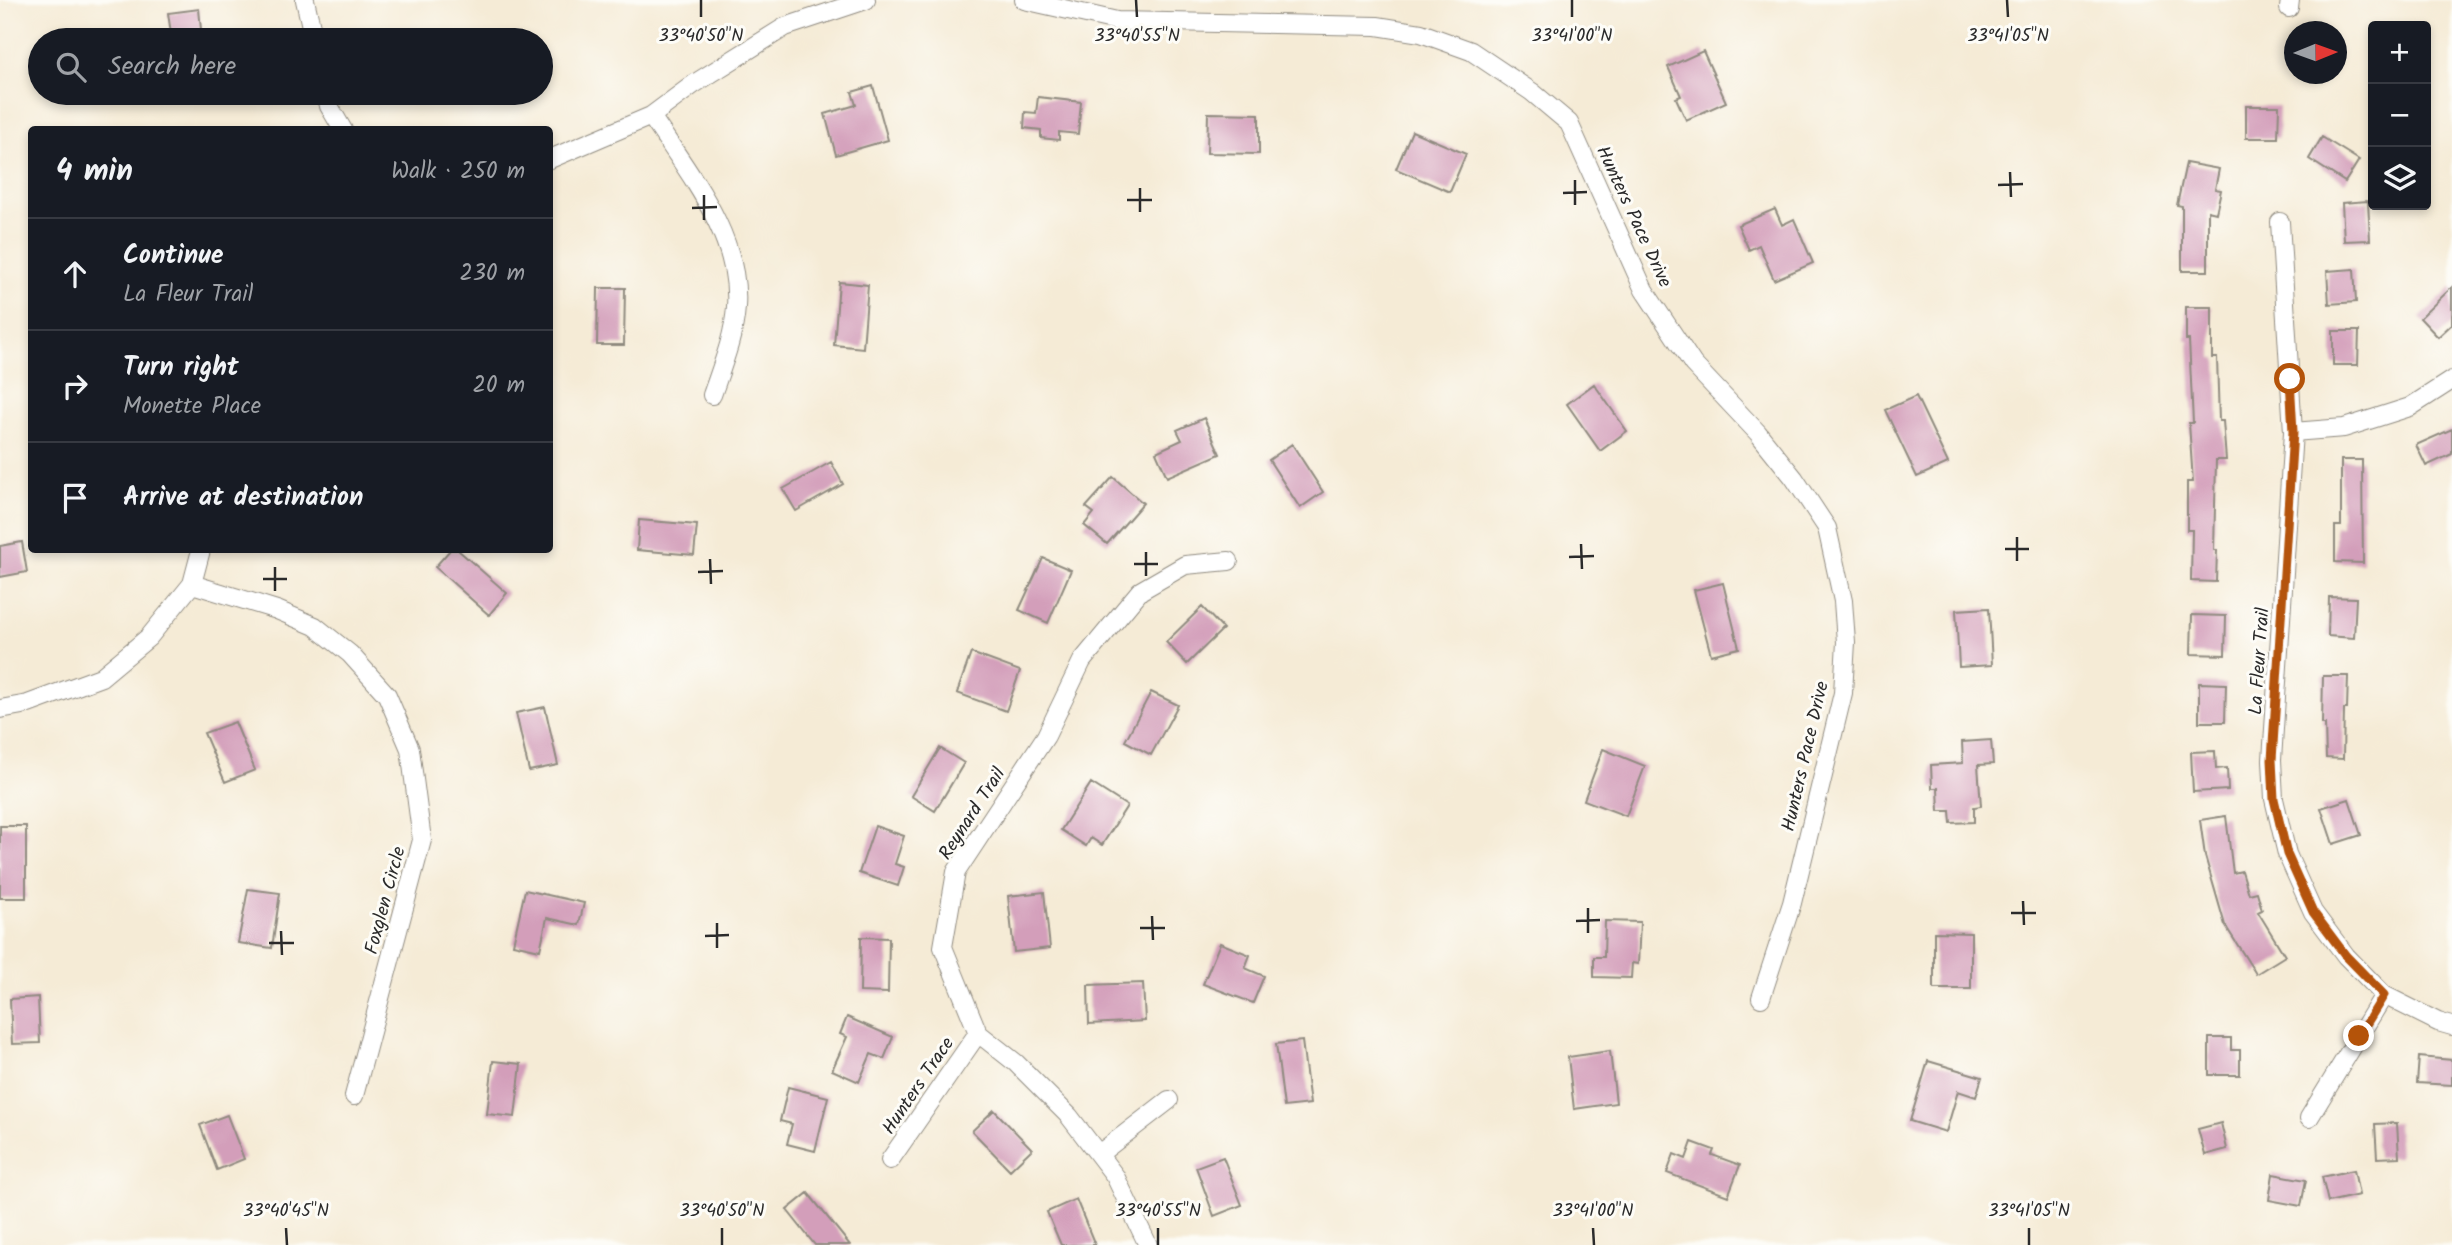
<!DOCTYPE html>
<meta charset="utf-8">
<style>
:root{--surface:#171b24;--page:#242831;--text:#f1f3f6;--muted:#9ea1a6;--line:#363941}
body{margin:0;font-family:Kalam,sans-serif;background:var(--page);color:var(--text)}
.controls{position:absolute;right:21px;top:21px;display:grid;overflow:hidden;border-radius:7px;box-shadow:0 4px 10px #0003}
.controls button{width:63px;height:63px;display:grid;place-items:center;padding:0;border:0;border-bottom:2px solid var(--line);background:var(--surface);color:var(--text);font:35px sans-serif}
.compass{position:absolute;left:2284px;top:21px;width:63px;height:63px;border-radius:50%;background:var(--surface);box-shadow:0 4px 10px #0003;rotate:89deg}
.stop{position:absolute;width:21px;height:21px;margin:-16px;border:5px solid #b45309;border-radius:50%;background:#fff}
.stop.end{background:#b45309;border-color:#fff;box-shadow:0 2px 7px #0008}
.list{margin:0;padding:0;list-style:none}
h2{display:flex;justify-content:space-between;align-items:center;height:91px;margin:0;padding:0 28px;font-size:30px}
h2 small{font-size:23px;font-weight:400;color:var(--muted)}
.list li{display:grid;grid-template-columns:46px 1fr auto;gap:21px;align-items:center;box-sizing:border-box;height:112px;padding:0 28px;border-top:2px solid var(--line)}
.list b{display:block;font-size:26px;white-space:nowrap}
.list p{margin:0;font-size:23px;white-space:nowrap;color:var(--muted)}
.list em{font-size:23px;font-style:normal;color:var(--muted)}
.icon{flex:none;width:38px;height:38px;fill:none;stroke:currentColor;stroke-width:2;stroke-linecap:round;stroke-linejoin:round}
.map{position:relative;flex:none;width:2452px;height:1245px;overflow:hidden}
.search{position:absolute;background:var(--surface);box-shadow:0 4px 10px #0003;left:28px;top:28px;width:525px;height:77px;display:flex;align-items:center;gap:18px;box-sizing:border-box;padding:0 24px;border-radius:38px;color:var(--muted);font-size:26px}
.panel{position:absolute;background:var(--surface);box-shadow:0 4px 10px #0003;left:28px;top:126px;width:525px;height:427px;border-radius:7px}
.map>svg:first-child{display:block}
.building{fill:#d39eba}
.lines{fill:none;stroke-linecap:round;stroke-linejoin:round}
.minor-casing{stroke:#908b80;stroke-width:20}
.minor{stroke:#fff;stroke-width:18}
.route{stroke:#b45309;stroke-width:9}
.ticks{fill:none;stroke:#2b2b2b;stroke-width:2.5}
.labels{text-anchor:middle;stroke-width:6;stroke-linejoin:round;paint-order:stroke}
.street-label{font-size:19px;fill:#2b2b2b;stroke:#fdfcf7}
.ticks-label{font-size:18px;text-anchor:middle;fill:#2b2b2b;stroke:#fdfcf7;stroke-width:6;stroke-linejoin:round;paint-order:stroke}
</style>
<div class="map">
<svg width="2452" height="1245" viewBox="0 0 2452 1245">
<rect width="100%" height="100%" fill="#fdfcf7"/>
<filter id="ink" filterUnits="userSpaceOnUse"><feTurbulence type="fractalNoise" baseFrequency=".0143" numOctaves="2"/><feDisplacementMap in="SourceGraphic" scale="14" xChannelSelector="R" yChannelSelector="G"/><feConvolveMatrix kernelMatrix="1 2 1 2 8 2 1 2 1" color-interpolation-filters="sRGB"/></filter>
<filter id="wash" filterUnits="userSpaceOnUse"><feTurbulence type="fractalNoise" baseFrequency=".00686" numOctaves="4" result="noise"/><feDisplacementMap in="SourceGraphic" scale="28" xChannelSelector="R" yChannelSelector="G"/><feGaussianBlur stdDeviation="1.57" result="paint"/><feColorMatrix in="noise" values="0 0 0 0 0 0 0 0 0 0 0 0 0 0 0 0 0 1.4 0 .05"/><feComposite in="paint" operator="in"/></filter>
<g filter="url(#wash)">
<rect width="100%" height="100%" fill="#f5ebd6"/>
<g id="blocks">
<path class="building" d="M199,9L202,40H172L168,13Z
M1703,51L1726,102L1686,120L1676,98L1681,96L1668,67Z
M873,86L888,140L836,155L825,114L856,105L852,92Z
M1038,97L1081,102L1078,134L1059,132V140L1041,138V130L1024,128L1025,112L1036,113Z
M2246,106H2279L2278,138H2246Z
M1208,113L1259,114V154L1207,153Z
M1412,131L1466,154L1450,192L1396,169Z
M2322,137L2359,160L2345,182L2309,159Z
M2186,163L2219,169L2215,189L2221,190L2216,213L2208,211V271H2182V206L2177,205Z
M2368,201L2370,240L2344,241L2342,203Z
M1775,209L1782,225L1794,219L1813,263L1774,280L1759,245L1749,250L1738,225Z
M2354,269L2356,302L2329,304L2327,271Z
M839,282L868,285L863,348L834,345Z
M2452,287V324L2438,337L2420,318Z
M598,288H625L624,345H597Z
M2186,307H2212V358H2217L2219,421H2223L2226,460H2216L2214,550H2217L2216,582L2191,581L2192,530H2187V482H2193L2189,423H2193L2189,340H2186Z
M2333,331H2359L2358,365H2333Z
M1594,384L1627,431L1600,451L1567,404Z
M1916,396L1948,463L1917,477L1885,410Z
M1204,418L1220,454L1167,477L1156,452L1182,440L1177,430Z
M2452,429V454L2426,466L2416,445Z
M1292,444L1323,492L1300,508L1269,460Z
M2341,460H2362L2363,563L2335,562V526H2341Z
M831,462L843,484L796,511L783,489Z
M1113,477L1143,503L1107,544L1084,525L1094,513L1086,507Z
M639,520L697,525L694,555L637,550Z
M22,542L27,572L0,577V546Z
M450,550H458L507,593L489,615L435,567Z
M1043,558L1071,570L1048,623L1019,610Z
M1723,583L1739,648L1711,655L1694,590Z
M2329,597L2356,598L2354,638L2328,636Z
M1202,607L1223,629L1187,664L1166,642Z
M1989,608L1992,665L1959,667L1956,610Z
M2192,615L2226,616L2225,655L2191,654Z
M971,653L1020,671L1006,711L957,693Z
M2323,676H2348L2347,709H2344L2343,759L2326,758L2325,724H2322Z
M2199,683L2226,684L2225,722H2199Z
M1151,692L1178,705L1151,755L1125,741Z
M545,707L558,765L529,771L516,713Z
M235,722L255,770L225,782L204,733Z
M1991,740L1993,764L1978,765L1981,806L1974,807V822L1951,823L1950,811H1939L1938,788H1932L1931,765L1963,763L1962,742Z
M940,748L964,763L935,811L911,796Z
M1603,749L1645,766L1626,816L1584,800Z
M2215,751L2216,769L2227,768L2228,790L2193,792L2191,752Z
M1091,783L1127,806L1102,845L1091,838L1086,846L1061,830Z
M2349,799L2361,835L2333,844L2321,808Z
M2226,816L2233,873L2242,871L2249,894L2257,892L2262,910L2258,912L2285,956L2256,974L2225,925L2205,856L2200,820Z
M0,826H26V898H0Z
M875,826L904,836L895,864L904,867L898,886L859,873Z
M248,889L280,893L272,948L238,943Z
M525,890L584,903L579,925L547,918L540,950L513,944Z
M1044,892L1050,948L1014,952L1008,896Z
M1605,921L1640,922L1638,964L1632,963L1631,978L1594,977V957H1604Z
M1934,932L1971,933V989H1934Z
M861,937L889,938L888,993L860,992Z
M1220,943L1250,955L1245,968L1264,976L1253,1003L1203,984Z
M1143,983L1145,1021L1089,1024L1088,985Z
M38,997L40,1043L12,1044L10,999Z
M847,1017L893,1037L884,1059L871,1054L859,1082L832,1070L847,1037L840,1034Z
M2209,1038H2231V1050H2240V1075H2209Z
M1302,1041L1310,1104L1284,1107L1276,1044Z
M1610,1051L1616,1103L1574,1109L1568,1057Z
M2419,1057L2452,1060V1085L2417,1083Z
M493,1061L521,1064L515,1117L487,1114Z
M1928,1061L1982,1077L1976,1097L1958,1091L1946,1132L1910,1121Z
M788,1087L828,1097L815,1151L787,1144L792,1124L780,1121Z
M994,1110L1032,1149L1010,1170L972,1131Z
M227,1115L244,1159L217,1170L200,1125Z
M2221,1123L2227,1149L2205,1155L2198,1129Z
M2397,1123L2399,1157L2377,1158L2375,1124Z
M1692,1142L1714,1150L1712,1155L1740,1165L1728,1196L1667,1173L1674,1154L1686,1159Z
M1223,1157L1242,1205L1214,1216L1196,1167Z
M2354,1170L2359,1195L2328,1202L2322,1177Z
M2273,1174L2306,1180L2301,1206L2269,1200Z
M808,1193L850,1245H815L787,1210Z
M1076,1199L1095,1245H1061L1047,1212Z"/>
</g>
</g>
<g filter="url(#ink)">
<use href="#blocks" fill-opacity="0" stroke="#908b80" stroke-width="2"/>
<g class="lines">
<defs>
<path id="minor" d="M305,0L314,40
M1024,0L1117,21L1377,26L1421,33L1471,51L1532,92L1569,123L1644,290L1693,364L1758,433L1794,478L1827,528L1843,601L1846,642L1843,693L1792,903L1761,998
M2289,8L2290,0
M326,93L329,106L343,130
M651,116C688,173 741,236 736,307C734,337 722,366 712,395
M550,159L651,116L694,84L785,27L866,0
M2280,222L2293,432L2272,760L2274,799L2287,854L2313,912L2346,956L2384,995L2438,1022L2452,1026
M2293,432L2344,428L2410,407L2452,380
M192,584L277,610L315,626L350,654L387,695L410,749L422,840L354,1096
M0,709L28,704L101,677L149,637L192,584L201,550
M2309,1118L2384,995
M1099,1154L1169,1100
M890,1160L978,1033
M1148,1245L1115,1176L1069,1116L1016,1063L978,1033L943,947L956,872L1046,736L1082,661L1140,591L1185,565L1229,561"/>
</defs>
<use href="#minor" class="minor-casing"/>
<use href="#minor" class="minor"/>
</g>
</g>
<g class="lines" filter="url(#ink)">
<path class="route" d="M2290,379L2293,432L2272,760L2274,799L2287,854L2313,912L2346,956L2384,995L2359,1036"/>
</g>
<path class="ticks" d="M701,0V17M1136,0L1137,17M1572,0V17M2007,0L2008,17M2010,172L2011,197M1575,180V205M1998,185L2023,184M1140,188V212M1563,193L1587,192M704,195V220M1127,200H1152M692,208L717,207M2017,537V561M1581,544L1582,569M2005,549H2029M1146,552V576M1569,557L1594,556M710,559L711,584M1134,564H1158M275,567V591M698,572L723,571M263,579H287M2023,901L2024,925M1588,908V933M2011,913H2036M1152,916L1153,940M1576,921L1600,920M717,923V948M1140,928H1165M281,931L282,955M705,936L729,935M269,943H294M286,1228L287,1245M722,1228V1245M1158,1228V1245M1593,1228L1594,1245M2029,1228V1245"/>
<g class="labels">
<g class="street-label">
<text transform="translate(1635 216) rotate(65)" y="7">Hunters Pace Drive</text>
<text transform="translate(2258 661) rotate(-86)" y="7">La Fleur Trail</text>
<text transform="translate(1804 756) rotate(-77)" y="7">Hunters Pace Drive</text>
<text transform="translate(971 813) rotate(-57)" y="7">Reynard Trail</text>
<text transform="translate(384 900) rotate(-75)" y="7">Foxglen Circle</text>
<text transform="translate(917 1085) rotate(-56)" y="7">Hunters Trace</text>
</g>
</g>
<g class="ticks-label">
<text x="701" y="41">33°40'50"N</text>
<text x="1137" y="41">33°40'55"N</text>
<text x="1572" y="41">33°41'00"N</text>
<text x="2008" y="41">33°41'05"N</text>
<text x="286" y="1216">33°40'45"N</text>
<text x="722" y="1216">33°40'50"N</text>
<text x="1158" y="1216">33°40'55"N</text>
<text x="1593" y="1216">33°41'00"N</text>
<text x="2029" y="1216">33°41'05"N</text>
</g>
</svg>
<div class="controls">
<button>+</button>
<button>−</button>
<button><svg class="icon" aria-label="layers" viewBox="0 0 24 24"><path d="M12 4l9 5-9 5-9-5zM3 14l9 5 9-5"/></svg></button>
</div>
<svg class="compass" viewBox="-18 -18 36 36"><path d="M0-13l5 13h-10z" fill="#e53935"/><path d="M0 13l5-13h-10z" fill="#9ea1a6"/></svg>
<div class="stop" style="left:2290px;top:379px"></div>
<div class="stop end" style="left:2359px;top:1036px"></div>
<div class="search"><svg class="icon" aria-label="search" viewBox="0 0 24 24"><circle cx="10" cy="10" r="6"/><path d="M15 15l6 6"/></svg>Search here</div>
<section class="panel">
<h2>4 min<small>Walk · 250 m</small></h2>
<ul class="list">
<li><svg class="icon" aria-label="ahead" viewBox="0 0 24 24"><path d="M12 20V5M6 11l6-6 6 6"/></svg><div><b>Continue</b><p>La Fleur Trail</p></div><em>230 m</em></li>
<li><svg class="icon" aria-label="right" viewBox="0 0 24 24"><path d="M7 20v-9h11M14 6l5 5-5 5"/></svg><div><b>Turn right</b><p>Monette Place</p></div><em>20 m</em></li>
<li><svg class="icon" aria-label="arrive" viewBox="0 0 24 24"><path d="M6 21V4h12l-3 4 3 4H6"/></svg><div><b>Arrive at destination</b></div></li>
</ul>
</section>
</div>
